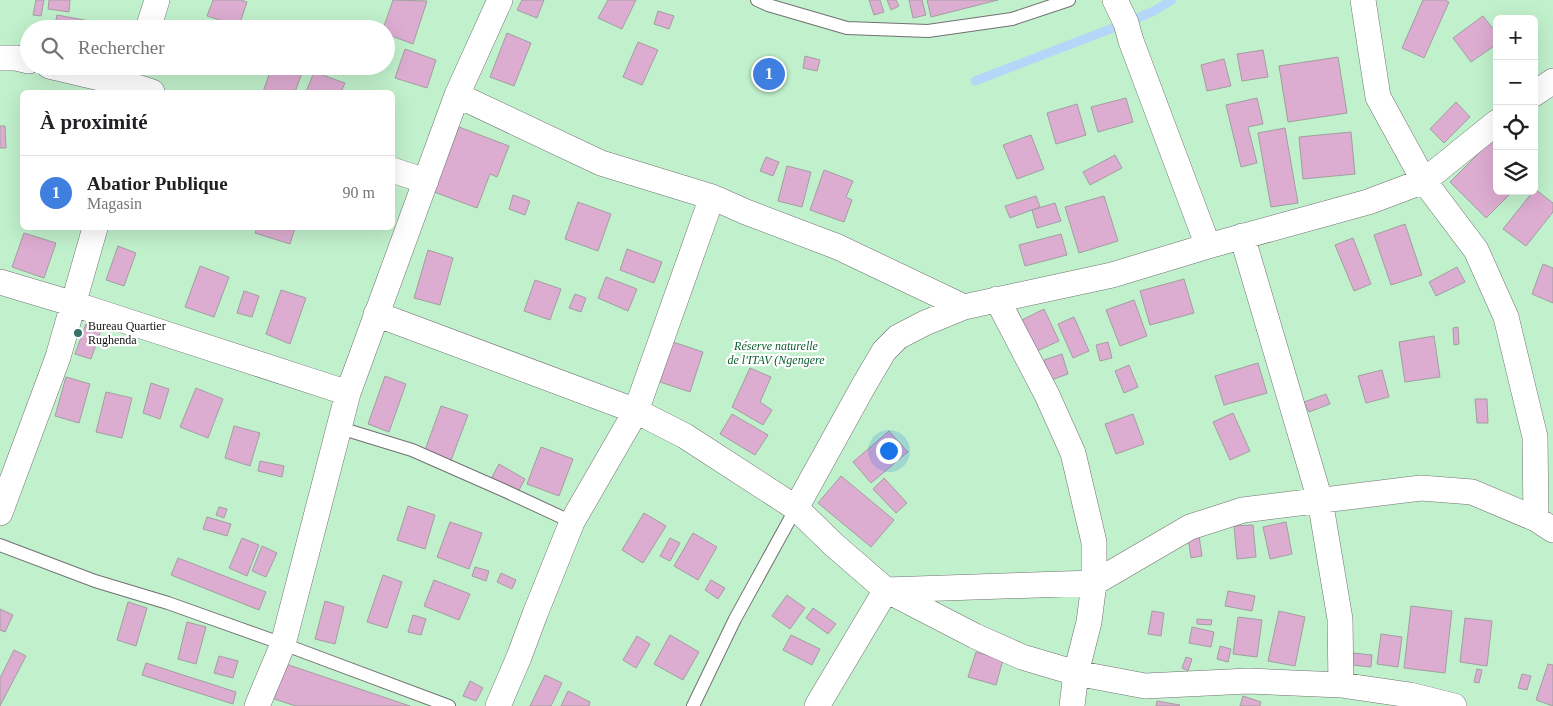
<!DOCTYPE html>
<html lang="fr">
<meta charset="utf-8">
<style>
:root{--surface:#fff;--page:#f6f6f6;--text:#202124;--muted:#757577;--line:#e0e0e0;--accent:#0b8043}
body{margin:0;font-family:Georgia,serif;background:var(--page);color:var(--text)}
.controls{position:absolute;right:15px;top:15px;display:grid;overflow:hidden;border-radius:8px;box-shadow:0 5px 20px #0002}
.controls button{width:45px;height:45px;display:grid;place-items:center;padding:0;border:0;border-bottom:1px solid var(--line);background:var(--surface);color:var(--text);font:25px sans-serif}
.you{position:absolute;left:888px;top:450px;width:18px;height:18px;margin:-12px;border:4px solid #fff;border-radius:50%;background:#1a73e8;box-shadow:0 0 0 8px #1a73e833}
.badge{display:grid;place-items:center;width:32px;height:32px;border-radius:50%;background:var(--accent);color:#fff;font-size:16px;font-weight:700}
.pin{position:absolute;translate:-50% -50%;border:2px solid #fff;box-shadow:0 1px 5px #0006}
.list{margin:0;padding:0;list-style:none}
h2{display:flex;justify-content:space-between;align-items:center;height:65px;margin:0;padding:0 20px;font-size:21px}
h2 small{font-size:16px;font-weight:400;color:var(--muted)}
.list li{display:grid;grid-template-columns:32px 1fr auto;gap:15px;align-items:center;box-sizing:border-box;height:75px;padding:0 20px;border-top:1px solid var(--line)}
.list b{display:block;font-size:19px;white-space:nowrap}
.list p{margin:0;font-size:16px;white-space:nowrap;color:var(--muted)}
.list em{font-size:16px;font-style:normal;color:var(--muted)}
.icon{flex:none;width:28px;height:28px;fill:none;stroke:currentColor;stroke-width:2;stroke-linecap:round;stroke-linejoin:round}
.map{position:relative;flex:none;width:1553px;height:706px;overflow:hidden}
.search{position:absolute;background:var(--surface);box-shadow:0 5px 20px #0002;left:20px;top:20px;width:375px;height:55px;display:flex;align-items:center;gap:12px;box-sizing:border-box;padding:0 18px;border-radius:28px;color:var(--muted);font-size:19px}
.panel{position:absolute;background:var(--surface);box-shadow:0 5px 20px #0002;left:20px;top:90px;width:375px;height:140px;border-radius:8px}
.map>svg:first-child{display:block}
.green{fill:#c1f0cc;fill-rule:evenodd}
.lines{fill:none;stroke-linecap:round;stroke-linejoin:round}
.stream{stroke:#b4d7f9;stroke-width:9}
.building{fill:#ddacd1;stroke:#a19fa0}
.lane-casing{stroke:#717172;stroke-width:14}
.street-casing{stroke:#717172;stroke-width:26}
.lane{stroke:#fff;stroke-width:12}
.street{stroke:#fff;stroke-width:25}
.poi-dot{fill:#327465;stroke:#fff;stroke-width:2}
.labels{text-anchor:middle;stroke-width:4.5;stroke-linejoin:round;paint-order:stroke}
.poi-label{font-size:12px;fill:#101011;stroke:#fff;text-anchor:start}
.park-label{font-size:12px;font-style:italic;fill:#0c5d2f;stroke:#fff}
</style>
<div class="map">
<svg width="1553" height="706" viewBox="0 0 1553 706">
<rect width="100%" height="100%" fill="#f2f2f3"/>
<path class="green" d="M0,0H1553V706H0ZM1497,19H1534V191H1497ZM29,29H386V66H29ZM22,92H392V228H22Z"/>
<g class="lines">
<path class="stream" d="M975,81L1126,23L1154,11L1172,0"/>
</g>
<path class="building" d="M36,0H44L41,16L33,15Z
M49,0H70L69,12L48,9Z
M213,0H241L247,2L239,26L207,16Z
M393,0L427,1L413,44L386,34V29H383Z
M522,0H544L537,18L517,10Z
M608,0H636L622,29L598,18Z
M869,0H880L884,12L874,15Z
M887,0H896L899,6L891,10Z
M909,0H922L926,15L913,18Z
M927,0H998L931,17Z
M1423,0H1445L1449,2L1424,58L1402,48Z
M658,11L674,16L669,29L654,24Z
M57,15L106,24V29H54Z
M1483,16L1497,34V44L1471,62L1453,38Z
M271,21L289,28L288,29H268Z
M507,33L531,43L514,86L490,77Z
M638,42L658,50L642,85L623,77Z
M405,49L436,60L427,88L395,78Z
M1263,50L1268,77L1242,81L1237,54Z
M805,56L820,60L817,71L803,68Z
M1338,57L1347,113L1288,122L1279,66Z
M1224,59L1231,86L1207,91L1201,65Z
M272,66H283L302,73L295,92H263Z
M317,66H347L344,75Z
M314,72L345,83L341,92H306Z
M1126,98L1133,122L1098,132L1091,107Z
M1257,98L1263,124L1248,127L1257,163L1241,167L1226,105Z
M1456,102L1470,117L1444,143L1430,129Z
M1077,104L1086,135L1056,144L1047,113Z
M0,126H5L6,148H0Z
M459,127L509,146L497,177L490,174L477,208L434,192Z
M1285,128L1298,203L1271,207L1258,133Z
M1351,132L1355,174L1303,179L1299,137Z
M1031,135L1044,169L1017,179L1003,145Z
M1493,139L1497,143V191H1513L1486,218L1450,182Z
M1115,155L1122,168L1090,185L1083,172Z
M766,157L779,162L773,176L760,171Z
M787,166L811,172L802,207L778,201Z
M824,170L853,181L846,197L852,200L844,222L810,210Z
M1535,189L1553,203V212L1526,246L1503,229Z
M513,195L530,201L525,215L509,209Z
M1036,196L1040,207L1010,218L1005,206Z
M1104,196L1118,241L1079,253L1065,207Z
M578,202L611,214L598,251L565,239Z
M1055,203L1061,221L1037,228L1032,210Z
M1405,224L1422,275L1391,285L1374,235Z
M257,228H295L290,244L255,233Z
M24,233L56,243L44,278L12,267Z
M1061,234L1067,255L1025,266L1019,245Z
M1353,238L1371,284L1354,291L1335,245Z
M118,246L136,253L124,286L106,280Z
M627,249L662,262L654,283L620,270Z
M428,250L453,258L440,305L414,298Z
M1543,264L1553,268V303L1532,294Z
M200,266L229,277L214,317L185,307Z
M1457,267L1465,282L1436,296L1429,282Z
M606,277L637,289L628,311L598,298Z
M1184,279L1194,313L1150,325L1140,291Z
M535,280L561,289L550,320L524,311Z
M281,290L306,298L290,344L266,334Z
M244,291L259,296L252,317L237,313Z
M575,294L586,298L581,312L569,308Z
M1134,300L1147,336L1120,346L1106,310Z
M1044,309L1059,341L1037,351L1022,320Z
M1074,317L1089,351L1073,358L1058,324Z
M86,324L101,330L91,359L75,354Z
M1458,327L1459,344L1454,345L1453,328Z
M1434,336L1440,377L1405,382L1399,342Z
M673,342L703,352L690,392L660,382Z
M1108,342L1112,358L1100,361L1096,345Z
M1062,354L1068,374L1051,380L1044,360Z
M1258,363L1267,393L1224,405L1215,376Z
M1129,365L1138,387L1124,393L1115,371Z
M750,368L771,377L760,402L772,410L763,425L732,407Z
M1382,370L1389,397L1366,403L1358,376Z
M385,376L406,384L389,432L368,424Z
M66,377L90,384L79,423L55,416Z
M151,383L169,389L160,419L143,413Z
M196,388L223,399L208,438L180,427Z
M106,392L132,398L122,438L96,432Z
M1326,394L1330,404L1309,412L1304,402Z
M1475,399H1487L1488,423H1477Z
M441,406L468,415L450,463L424,453Z
M1233,413L1250,451L1230,460L1213,422Z
M732,414L768,435L755,455L720,434Z
M1133,414L1144,444L1116,454L1105,424Z
M234,426L260,433L250,466L225,458Z
M889,431L908,452L871,483L853,462Z
M541,447L573,459L559,496L527,484Z
M260,461L284,466L282,477L258,471Z
M499,464L525,479L517,494L491,479Z
M841,476L894,520L871,547L818,503Z
M884,478L907,503L896,513L873,489Z
M408,506L435,515L425,549L397,540Z
M219,507L227,509L224,518L216,515Z
M644,513L666,526L643,563L622,550Z
M207,517L231,524L227,536L203,529Z
M450,522L482,533L469,569L437,557Z
M1286,522L1292,554L1270,559L1263,527Z
M1253,525L1256,557L1237,559L1234,526Z
M693,533L717,547L698,580L674,566Z
M1199,536L1202,556L1191,558L1188,538Z
M242,538L259,545L247,576L229,568Z
M670,538L680,543L670,561L660,556Z
M262,546L277,553L266,577L252,571Z
M178,558L266,592L259,610L171,575Z
M475,567L489,571L486,581L472,576Z
M501,573L516,580L512,589L497,582Z
M383,575L402,582L387,628L367,622Z
M434,580L470,594L459,620L424,606Z
M711,580L725,588L718,599L705,590Z
M1228,591L1255,596L1252,611L1225,606Z
M787,595L805,608L790,629L772,616Z
M325,601L344,607L335,644L315,639Z
M128,602L147,608L136,646L117,640Z
M1411,606L1452,611L1445,673L1404,668Z
M813,608L836,624L828,634L806,618Z
M0,609L13,615L5,632L0,630Z
M1152,611L1164,613L1161,636L1148,634Z
M1279,611L1305,617L1295,666L1268,661Z
M413,615L426,619L421,635L408,632Z
M1238,617L1262,620L1257,657L1233,654Z
M1465,618L1492,621L1487,666L1460,662Z
M1197,619L1212,620L1211,625L1197,624Z
M187,622L206,627L196,664L178,659Z
M1192,627L1214,632L1211,647L1189,643Z
M1381,634L1402,637L1398,667L1377,664Z
M670,635L699,652L683,680L654,664Z
M791,635L820,649L812,665L783,650Z
M637,636L650,644L636,668L623,660Z
M1220,646L1231,649L1228,662L1217,659Z
M14,650L26,656L0,706V678Z
M976,652L1003,660L996,685L968,677Z
M1353,653L1372,655L1371,667L1352,665Z
M219,656L238,661L233,678L214,673Z
M1186,657L1192,659L1188,671L1182,668Z
M146,663L236,692L233,704L142,675Z
M286,664L410,706H296L274,699Z
M1548,664L1553,665V706L1536,700Z
M1477,669L1482,670L1479,683L1474,682Z
M1522,674L1531,676L1527,690L1518,688Z
M545,675L562,683L551,706H530Z
M470,681L483,688L476,701L463,696Z
M568,691L590,702L589,706H561Z
M1243,696L1261,702L1260,706H1240Z
M1157,701L1180,705L1179,706H1156Z"/>
<g class="lines">
<defs>
<path id="lane" d="M757,0L768,5L847,28L928,31L1012,19L1069,0
M340,428L412,450L503,490L572,522
M0,545L95,581L168,603L283,644L449,706
M693,706L735,619L796,508"/>
<path id="street" d="M1115,0L1126,23L1131,41L1208,246
M1363,0L1378,97L1424,181L1476,250L1506,317L1535,437L1536,519
M148,29L157,0
M0,58H16L29,61
M49,66L130,85L152,92
M1534,94L1553,81
M457,95L601,163L712,197L746,212L838,247L964,307
M392,170L426,181
M1242,236L1320,500L1340,619L1341,685
M0,282L74,304L348,393
M997,299L1047,395L1073,453L1094,542V583L1089,622L1076,673L1072,706
M376,314L636,411L685,436L796,508L834,545L886,590L975,636L1022,657L1076,673L1145,686L1249,681L1341,685L1410,695L1454,706
M796,508L864,385L884,351L898,337L925,323L964,307L1112,275L1208,246L1368,202L1424,181L1497,122
M0,513L58,357L95,228
M257,706L283,644L348,393L457,95L500,0
M498,706L519,657L535,614L572,522L636,411L712,197
M817,706L886,590L1094,583L1190,527L1243,510L1421,488L1472,492L1536,519L1553,530"/>
</defs>
<use href="#lane" class="lane-casing"/>
<use href="#street" class="street-casing"/>
<use href="#lane" class="lane"/>
<use href="#street" class="street"/>
</g>
<circle class="poi-dot" cx="78" cy="333" r="5"/>
<g class="labels">
<g class="poi-label">
<text x="88" y="330">Bureau Quartier<tspan x="88" dy="14">Rughenda</tspan></text>
</g>
<g class="park-label">
<text x="776" y="350">Réserve naturelle<tspan x="776" dy="14">de l'ITAV (Ngengere</tspan></text>
</g>
</g>
</svg>
<div class="controls">
<button>+</button>
<button>−</button>
<button><svg class="icon" aria-label="locate" viewBox="0 0 24 24"><circle cx="12" cy="12" r="6"/><path d="M12 2v4M12 18v4M2 12h4M18 12h4"/></svg></button>
<button><svg class="icon" aria-label="layers" viewBox="0 0 24 24"><path d="M12 4l9 5-9 5-9-5zM3 14l9 5 9-5"/></svg></button>
</div>
<div class="you"></div>
<div class="pin badge" style="left:769px;top:74px;background:#3f7fe0">1</div>
<div class="search"><svg class="icon" aria-label="search" viewBox="0 0 24 24"><circle cx="10" cy="10" r="6"/><path d="M15 15l6 6"/></svg>Rechercher</div>
<section class="panel">
<h2>À proximité<small></small></h2>
<ul class="list">
<li><span class="badge" style="background:#3f7fe0">1</span><div><b>Abatior Publique</b><p>Magasin</p></div><em>90 m</em></li>
</ul>
</section>
</div>
